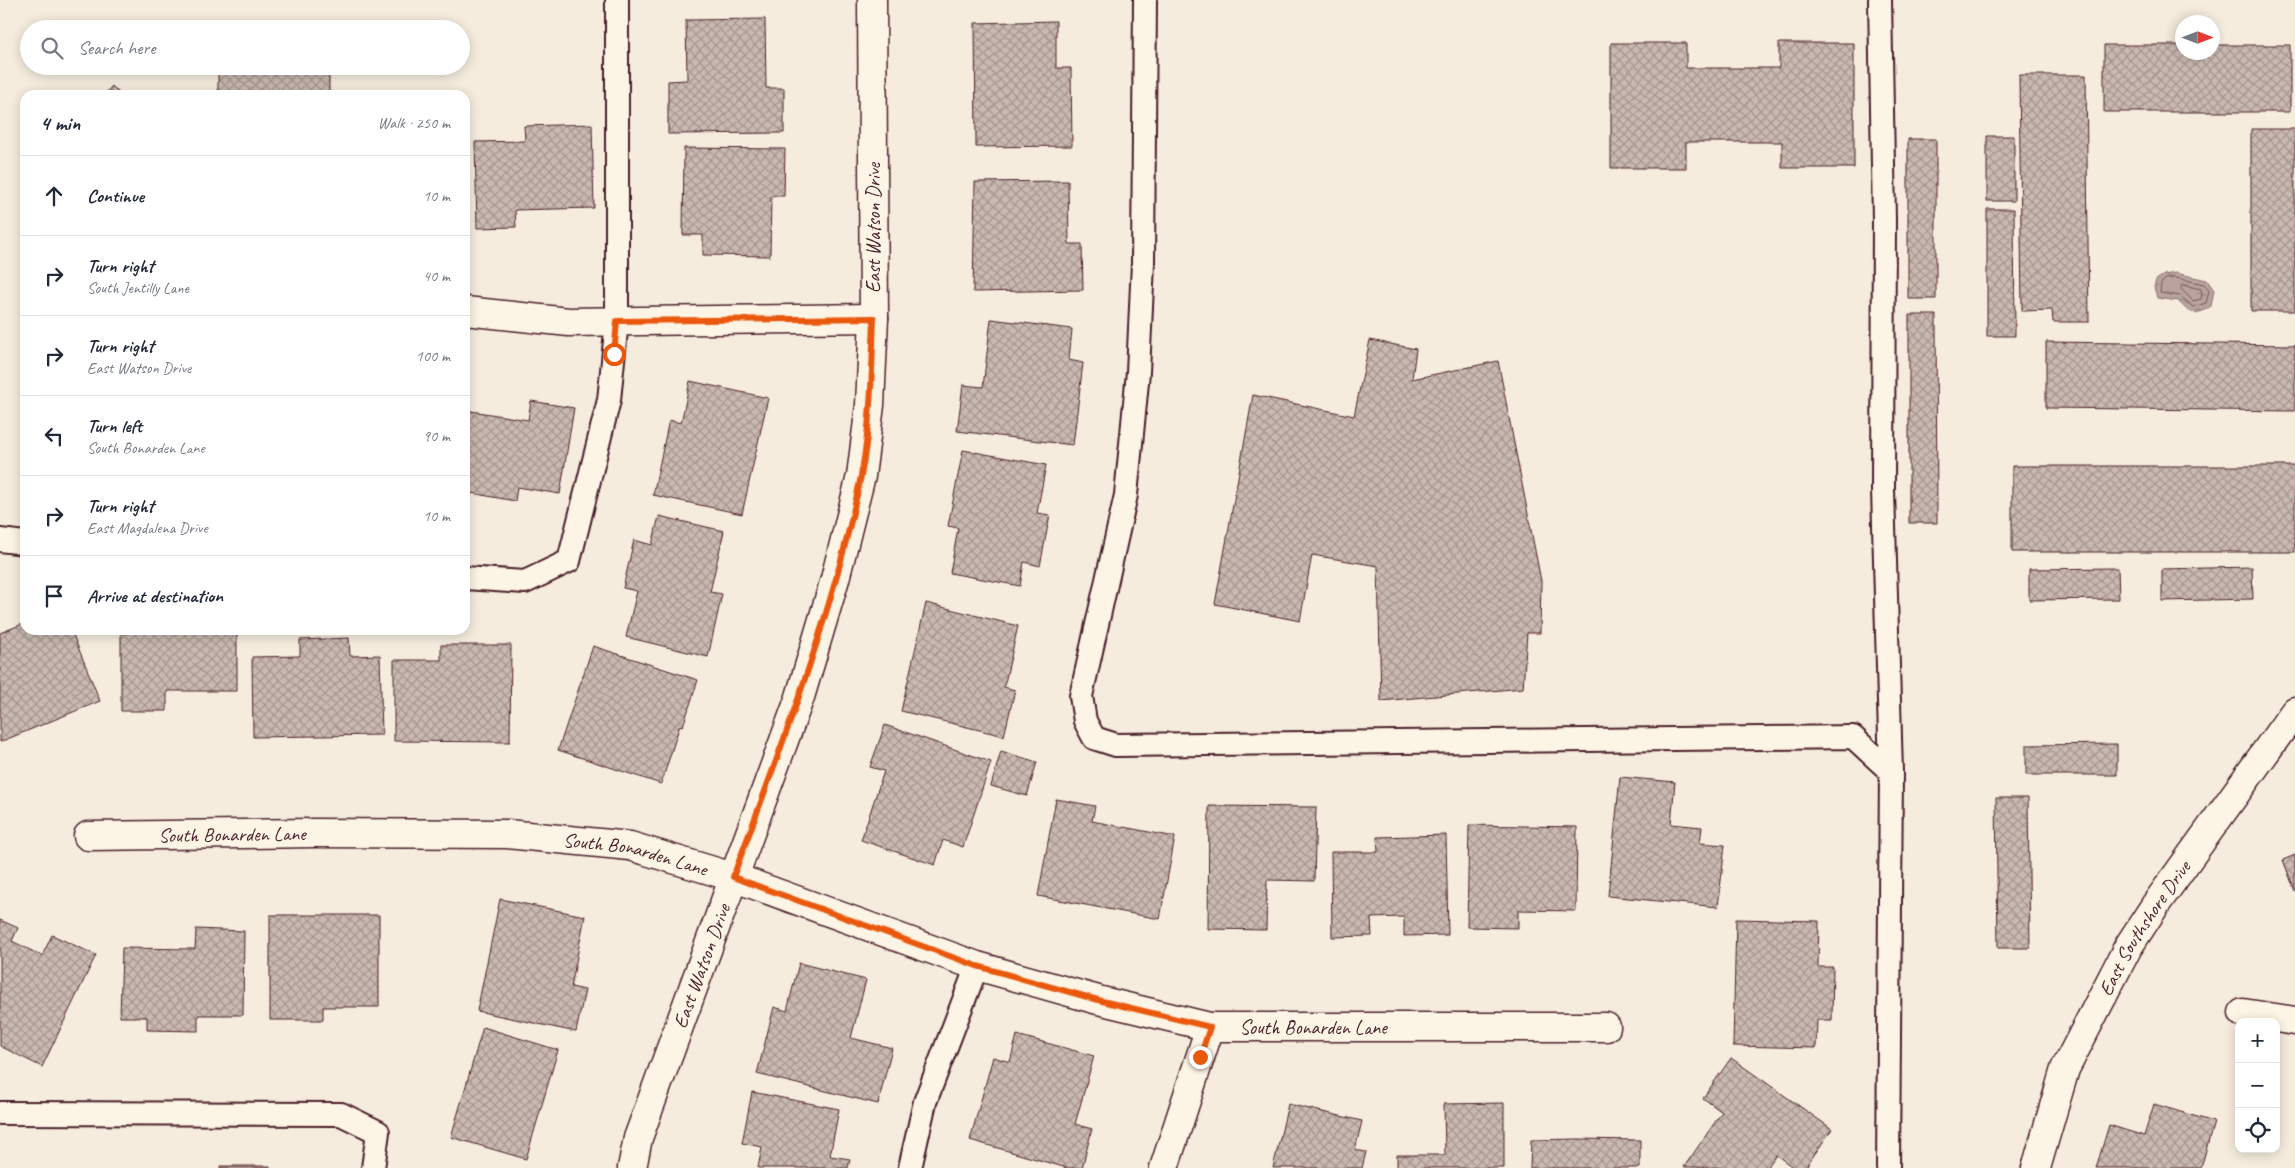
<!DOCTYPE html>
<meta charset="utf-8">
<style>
:root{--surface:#fff;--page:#f6f6f7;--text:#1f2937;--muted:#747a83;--line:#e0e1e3}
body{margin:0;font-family:Caveat,sans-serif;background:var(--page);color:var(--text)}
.controls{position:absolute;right:15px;bottom:15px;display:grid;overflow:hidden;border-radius:10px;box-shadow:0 2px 12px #0003}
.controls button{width:45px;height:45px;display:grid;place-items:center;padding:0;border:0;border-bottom:1px solid var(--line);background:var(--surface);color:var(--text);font:25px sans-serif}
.compass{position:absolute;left:2175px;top:15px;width:45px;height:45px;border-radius:50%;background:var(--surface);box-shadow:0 2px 12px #0003;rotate:90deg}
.stop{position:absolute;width:15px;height:15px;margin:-11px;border:4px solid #ea580c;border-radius:50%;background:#fff}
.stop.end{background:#ea580c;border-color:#fff;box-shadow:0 1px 5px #0008}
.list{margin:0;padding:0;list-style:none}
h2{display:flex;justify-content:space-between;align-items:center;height:65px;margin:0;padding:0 20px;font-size:21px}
h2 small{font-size:16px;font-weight:400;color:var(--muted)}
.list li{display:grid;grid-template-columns:32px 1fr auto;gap:15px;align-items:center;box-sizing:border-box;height:80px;padding:0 20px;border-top:1px solid var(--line)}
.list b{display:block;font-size:19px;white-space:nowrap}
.list p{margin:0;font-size:16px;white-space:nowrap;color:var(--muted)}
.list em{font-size:16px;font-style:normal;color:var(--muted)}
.icon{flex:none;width:28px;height:28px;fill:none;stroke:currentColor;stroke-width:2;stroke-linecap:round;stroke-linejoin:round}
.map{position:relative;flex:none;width:2295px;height:1168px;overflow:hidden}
.search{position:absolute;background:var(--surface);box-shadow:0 2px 12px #0003;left:20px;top:20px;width:450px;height:55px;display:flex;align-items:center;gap:12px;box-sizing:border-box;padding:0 18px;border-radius:28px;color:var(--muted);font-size:19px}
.panel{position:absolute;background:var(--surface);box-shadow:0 2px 12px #0003;left:20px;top:90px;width:450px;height:545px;border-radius:15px}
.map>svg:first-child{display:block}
.water{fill:url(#water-ripples);stroke:#8c6e70}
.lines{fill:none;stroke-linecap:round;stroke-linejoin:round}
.shore{stroke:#765459;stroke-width:1}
.building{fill:url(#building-cross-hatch);stroke:#4a1f2b}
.service-casing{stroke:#4a1f2b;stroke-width:26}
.minor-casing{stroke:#4a1f2b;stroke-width:31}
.tertiary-casing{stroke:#4a1f2b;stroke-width:31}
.service{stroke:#fcf5e5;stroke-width:22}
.minor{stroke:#fcf5e5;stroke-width:28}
.tertiary{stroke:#fcf5e5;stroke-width:28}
.route{stroke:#ea580c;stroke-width:6}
.labels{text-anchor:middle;stroke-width:4.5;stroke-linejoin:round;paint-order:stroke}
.street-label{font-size:20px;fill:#4a1f2b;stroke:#fcf5e5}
</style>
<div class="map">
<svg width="2295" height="1168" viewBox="0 0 2295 1168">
<defs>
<pattern id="water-ripples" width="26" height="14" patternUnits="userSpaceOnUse" patternTransform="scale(1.25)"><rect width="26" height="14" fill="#b8a39e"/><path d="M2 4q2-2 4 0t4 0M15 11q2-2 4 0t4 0" fill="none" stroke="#988481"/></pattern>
<pattern id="building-cross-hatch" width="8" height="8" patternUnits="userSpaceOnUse" patternTransform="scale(1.25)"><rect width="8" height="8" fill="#cab9b1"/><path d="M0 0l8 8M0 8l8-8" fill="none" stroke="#a69690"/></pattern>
</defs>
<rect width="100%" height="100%" fill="#f5ecde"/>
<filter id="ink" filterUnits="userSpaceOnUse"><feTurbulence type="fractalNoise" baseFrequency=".02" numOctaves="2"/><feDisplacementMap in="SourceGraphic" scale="10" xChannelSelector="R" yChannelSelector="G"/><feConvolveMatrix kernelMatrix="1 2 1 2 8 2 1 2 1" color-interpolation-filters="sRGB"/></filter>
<g filter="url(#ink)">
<path class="water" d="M2176,273L2207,280L2214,290L2211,306C2195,317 2190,314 2178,301L2157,298L2154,287L2156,280L2164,275Z"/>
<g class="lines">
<path class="shore" d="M2176,278L2204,284L2209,291L2206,303L2193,307L2180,296L2160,293L2161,283L2166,279Z
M2183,285L2201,289L2202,293L2201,299L2193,301L2181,289Z"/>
</g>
<path class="building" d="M765,19L766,88H784V133L668,134V81L687,80L686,20Z
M1056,21V68H1071L1072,146L976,147L975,23Z
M1611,43H1686V68H1779V43H1854V168H1782V142H1686V168H1611Z
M2104,45H2182V52H2212V45H2290V112H2104Z
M218,66H329V95H218Z
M2019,75H2086L2089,322H2053L2052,310L2022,311Z
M112,86L121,95H104Z
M592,124L594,208L515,210L516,227L477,228L475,142L525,141L524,126Z
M2251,129H2295V311H2251Z
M1987,136H2014V201H1987Z
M1908,139H1936V299H1908Z
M684,148L785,149L784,196H771L770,256L703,255V235H683Z
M1068,181L1069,244H1082L1083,290L973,292L975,182Z
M1987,209H2014L2015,336H1987Z
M1909,315H1936L1937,523H1909Z
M991,319L1072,329L1069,360L1083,363L1073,445L957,431L963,385L983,387Z
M1370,340L1416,349L1412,379L1498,361L1541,581L1540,633H1527L1523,688L1381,701L1378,566L1312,555L1300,621L1215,604L1253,395L1354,416Z
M2046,342L2295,345V411L2046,408Z
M690,381L768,398L742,514L653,495L669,420L681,423Z
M531,401L574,408L560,494L517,487L515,501L465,492V410L528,420Z
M963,450L1046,465L1037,513L1050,515L1040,566L1024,562L1020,586L950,573L958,528L948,526Z
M2012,466H2295V552H2012Z
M659,516L724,531L710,592L722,594L708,657L626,637L637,591L623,588L634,540L652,545Z
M2252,567L2253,599L2162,601V569Z
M2118,568L2119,599L2029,600V569Z
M926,603L1018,626L1004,687L1015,690L1004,736L901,711Z
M25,623V630H71L100,701L0,742V633Z
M121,630H237V691H167V711H121Z
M349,638L350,656L380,655L382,735L253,737L252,657L300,656V640Z
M441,645H511L510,742L394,741V660H441Z
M593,646L698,680L683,726L680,725L661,784L558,750Z
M885,725L991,762L963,847L943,840L935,865L861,840L884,771L870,767Z
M2117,744V775H2026V745Z
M1001,751L1037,762L1027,796L991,786Z
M1620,777L1675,782L1671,824L1702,827L1700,843L1725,845L1718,907L1608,896Z
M1996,798H2028L2030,948H1998Z
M1056,799L1095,806L1092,821L1175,837L1160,919L1038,896Z
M1209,806L1316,807L1314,881L1267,880L1266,930L1208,929Z
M1469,825L1577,827L1576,911L1518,910V928L1467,927Z
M1446,835L1448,935L1404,936V917L1371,918L1372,936L1332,937L1331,852H1378L1377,837Z
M2295,855V891L2283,860Z
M500,899L585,916L571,987L585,990L576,1032L477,1011Z
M270,915H379V1007H323V1020H270Z
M1736,919L1819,921L1818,967H1833L1832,1020H1817L1816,1048L1733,1046Z
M0,920L18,928L12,941L42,956L52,935L96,955L42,1067L0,1046Z
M196,929L244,931L243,1015H198V1031L147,1030V1017H120L122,948L195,949Z
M799,963L866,980L851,1038L892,1048L878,1104L757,1074L774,1007L787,1011Z
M483,1027L558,1050L526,1159L451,1137Z
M1017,1035L1094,1056L1075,1124L1092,1129L1082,1168H1067L970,1140L993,1057L1010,1062Z
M1731,1058L1832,1129L1805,1168H1794L1776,1155L1767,1168L1684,1167L1722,1112L1703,1098Z
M752,1092L839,1109L830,1156L850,1159L848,1168H758L762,1147L742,1143Z
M1504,1103V1168H1397V1155H1445L1444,1104Z
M1288,1104L1362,1121L1355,1150L1366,1152L1362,1168H1273Z
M2154,1104L2214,1122L2201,1168H2096L2109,1125L2144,1136Z
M1577,1139L1640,1140V1168H1530L1531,1140Z
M220,1166H270V1168H220Z"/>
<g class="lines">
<defs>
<path id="service" d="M1145,0L1143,263L1138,372L1126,495L1081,696L1085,721L1094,738L1116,745L1853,737L1891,772L1888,1168
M1880,0L1884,220L1883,490L1891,772
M0,540L25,543
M465,578L525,582L569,561L609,400L617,321V0
M0,1113L341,1114L378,1132L373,1168
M910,1168L925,1102L977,966"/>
<g id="minor">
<path d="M465,311L569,322L874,318"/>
<path id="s1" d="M88,836L314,833L507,834L630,846L733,877L977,966L1098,1000L1210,1027H1606"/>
<path d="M2243,1013L2295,1021"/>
<path id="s2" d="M632,1168L638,1138L800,697L835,579L861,476L870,405L874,318L872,0"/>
<path d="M1164,1168L1210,1027"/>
</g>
<g id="tertiary">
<path id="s3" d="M2036,1168L2065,1069L2128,947L2156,904L2295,711"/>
</g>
</defs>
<use href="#service" class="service-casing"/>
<use href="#minor" class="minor-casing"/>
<use href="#tertiary" class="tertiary-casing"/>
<use href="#service" class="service"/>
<use href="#minor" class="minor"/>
<use href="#tertiary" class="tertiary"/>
</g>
</g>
<g class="lines" filter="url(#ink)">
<path class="route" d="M614,354L617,321L874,318C872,371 871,424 861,476C833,614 782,746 733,877L977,966L1098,1000L1210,1027L1200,1057"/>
</g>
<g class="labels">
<g class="street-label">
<text transform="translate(873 228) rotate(-90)" y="7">East Watson Drive</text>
<text dy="7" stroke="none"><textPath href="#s1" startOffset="144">South Bonarden Lane</textPath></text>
<text dy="7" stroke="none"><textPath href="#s1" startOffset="549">South Bonarden Lane</textPath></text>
<text dy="7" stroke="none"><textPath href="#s3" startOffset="265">East Southshore Drive</textPath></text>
<text dy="7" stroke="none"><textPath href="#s2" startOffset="214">East Watson Drive</textPath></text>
<text dy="7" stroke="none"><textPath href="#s1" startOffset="1254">South Bonarden Lane</textPath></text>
</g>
</g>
</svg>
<div class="controls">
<button>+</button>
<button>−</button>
<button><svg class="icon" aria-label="locate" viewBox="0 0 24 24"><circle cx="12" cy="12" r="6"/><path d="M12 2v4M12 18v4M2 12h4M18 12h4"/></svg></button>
</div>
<svg class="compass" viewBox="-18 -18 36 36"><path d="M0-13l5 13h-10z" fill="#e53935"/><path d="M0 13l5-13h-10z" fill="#747a83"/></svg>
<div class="stop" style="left:614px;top:354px"></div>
<div class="stop end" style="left:1200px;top:1057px"></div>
<div class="search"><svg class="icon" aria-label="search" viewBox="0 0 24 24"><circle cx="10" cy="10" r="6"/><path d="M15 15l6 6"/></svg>Search here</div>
<section class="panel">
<h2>4 min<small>Walk · 250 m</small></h2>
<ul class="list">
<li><svg class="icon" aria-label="ahead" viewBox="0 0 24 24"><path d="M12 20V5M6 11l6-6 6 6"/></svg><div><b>Continue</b></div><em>10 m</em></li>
<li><svg class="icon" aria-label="right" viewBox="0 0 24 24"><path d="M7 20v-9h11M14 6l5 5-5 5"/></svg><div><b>Turn right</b><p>South Jentilly Lane</p></div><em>40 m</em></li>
<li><svg class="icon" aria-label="right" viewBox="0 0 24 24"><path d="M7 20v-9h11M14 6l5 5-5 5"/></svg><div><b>Turn right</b><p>East Watson Drive</p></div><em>100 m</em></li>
<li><svg class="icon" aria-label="left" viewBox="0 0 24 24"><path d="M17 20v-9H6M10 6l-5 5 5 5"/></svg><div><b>Turn left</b><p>South Bonarden Lane</p></div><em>90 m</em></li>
<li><svg class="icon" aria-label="right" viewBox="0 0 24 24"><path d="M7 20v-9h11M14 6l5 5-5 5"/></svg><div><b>Turn right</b><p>East Magdalena Drive</p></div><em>10 m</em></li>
<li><svg class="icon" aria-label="arrive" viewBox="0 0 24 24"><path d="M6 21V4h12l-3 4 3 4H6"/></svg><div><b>Arrive at destination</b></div></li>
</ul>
</section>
</div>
